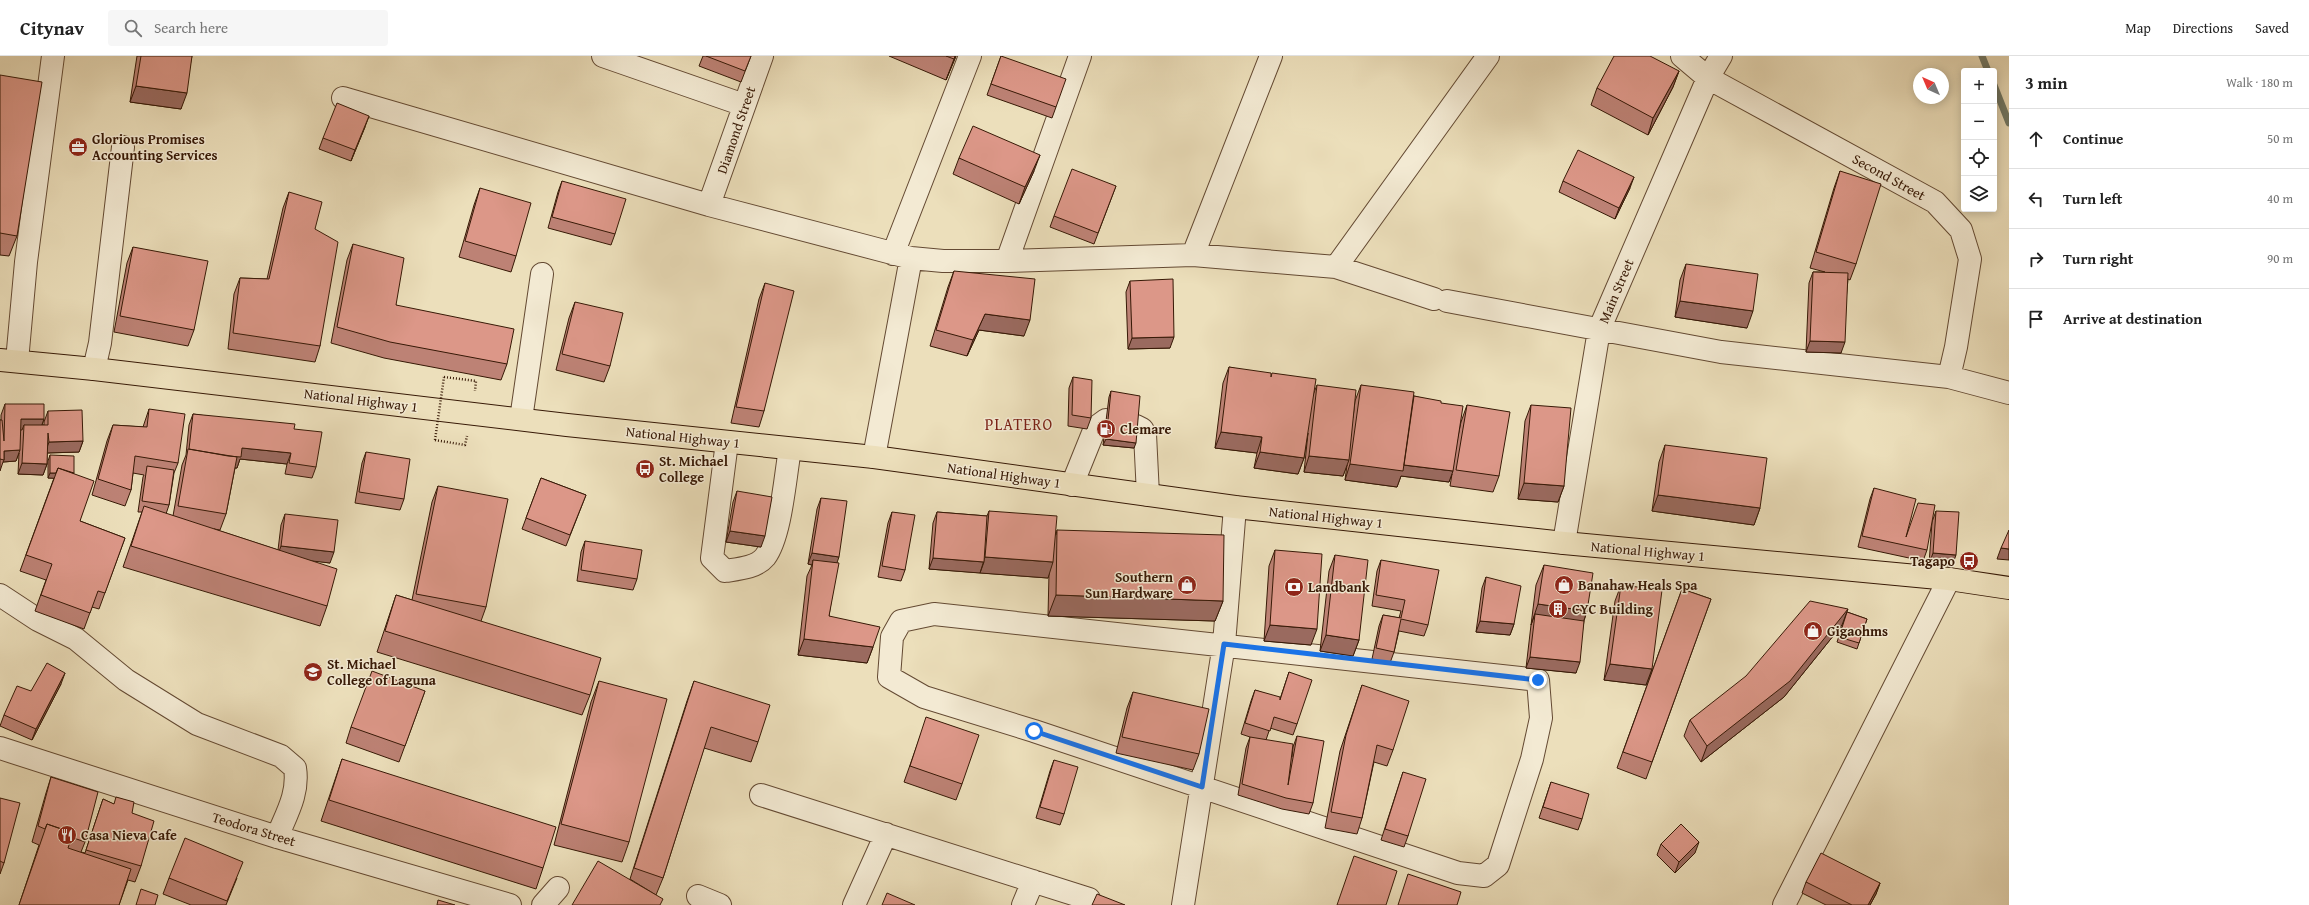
<!DOCTYPE html>
<meta charset="utf-8">
<style>
:root{--surface:#fff;--page:#f6f6f6;--text:#222;--muted:#767676;--line:#e0e0e0}
body{margin:0;font-family:"Gentium Book Plus",serif;background:var(--page);color:var(--text)}
.controls{position:absolute;right:12px;top:12px;display:grid;overflow:hidden;border-radius:4px;box-shadow:0 2px 10px #0003}
.controls button{width:36px;height:36px;display:grid;place-items:center;padding:0;border:0;border-bottom:1px solid var(--line);background:var(--surface);color:var(--text);font:20px sans-serif}
.compass{position:absolute;left:1913px;top:12px;width:36px;height:36px;border-radius:50%;background:var(--surface);box-shadow:0 2px 10px #0003;rotate:316deg}
.stop{position:absolute;width:12px;height:12px;margin:-9px;border:3px solid #1a73e8;border-radius:50%;background:#fff}
.stop.end{background:#1a73e8;border-color:#fff;box-shadow:0 1px 4px #0008}
.list{margin:0;padding:0;list-style:none}
h2{display:flex;justify-content:space-between;align-items:center;height:52px;margin:0;padding:0 16px;font-size:17px}
h2 small{font-size:13px;font-weight:400;color:var(--muted)}
.list li{display:grid;grid-template-columns:26px 1fr auto;gap:12px;align-items:center;box-sizing:border-box;height:60px;padding:0 16px;border-top:1px solid var(--line)}
.list b{display:block;font-size:15px;white-space:nowrap}
.list em{font-size:13px;font-style:normal;color:var(--muted)}
.icon{flex:none;width:22px;height:22px;fill:none;stroke:currentColor;stroke-width:2;stroke-linecap:round;stroke-linejoin:round}
.map{position:relative;flex:none;width:2009px;height:849px;overflow:hidden}
header{display:flex;align-items:center;gap:24px;box-sizing:border-box;height:56px;padding:0 20px;background:var(--surface);border-bottom:1px solid var(--line)}
header strong{font-size:19px}
nav{display:flex;gap:22px;margin-inline-start:auto;font-size:14px}
.search{width:280px;height:36px;background:var(--page);display:flex;align-items:center;gap:10px;box-sizing:border-box;padding:0 14px;border-radius:4px;color:var(--muted);font-size:15px}
main{display:flex}
aside{flex:1;background:var(--surface)}
.map>svg:first-child{display:block}
.lines{fill:none;stroke-linecap:round;stroke-linejoin:round}
.stream{stroke:#727b69;stroke-width:7}
.minor-casing{stroke:#644a33;stroke-width:24}
.highway-casing{stroke:#371906;stroke-width:24}
.path{stroke:#371906;stroke-width:2.5;stroke-dasharray:1 2;stroke-linecap:butt}
.minor{stroke:#f3ead3;stroke-width:22}
.highway{stroke:#ecdfbb;stroke-width:22}
.path-bridge{stroke:#371906;stroke-width:2.5;stroke-dasharray:1 2;stroke-linecap:butt}
.wall{fill:#bd8275;stroke:#371906}
.shaded-wall{fill:#9a6a5f;stroke:#371906}
.building{fill:#dc9788;stroke:#371906}
.route{stroke:#1a73e8;stroke-width:5}
.labels{text-anchor:middle;stroke-width:3;stroke-linejoin:round;paint-order:stroke}
.street-label{font-size:14px;fill:#371906;stroke:#f3ead3}
.poi-label{font-size:14px;font-weight:bold;fill:#371906;stroke:#f3ead3;text-anchor:start}
.quarter-label{font-size:16px;letter-spacing:1px;fill:#7a1f14;stroke:#f3ead3}
</style>
<header>
<strong>Citynav</strong>
<div class="search"><svg class="icon" aria-label="search" viewBox="0 0 24 24"><circle cx="10" cy="10" r="6"/><path d="M15 15l6 6"/></svg>Search here</div>
<nav><a>Map</a><a>Directions</a><a>Saved</a></nav>
</header>
<main>
<div class="map">
<svg width="2009" height="849" viewBox="0 0 2009 849">
<rect width="100%" height="100%" fill="#ecdfbb"/>
<filter id="stains"><feTurbulence type="fractalNoise" baseFrequency=".005" numOctaves="4"/><feColorMatrix values="0 0 0 0 .2 0 0 0 0 .09 0 0 0 0 .02 0 0 0 .5 -.17"/></filter>
<radialGradient id="worn" r=".72"><stop offset=".6" stop-color="#630" stop-opacity="0"/><stop offset="1" stop-color="#630" stop-opacity=".3"/></radialGradient>
<g class="lines">
<path class="stream" d="M1982,0L1988,15
M1994,29L2009,67"/>
<defs>
<path id="minor" d="M603,0L744,49
M1682,0L1708,22L1935,146L1961,174L1970,203L1956,291L1949,321
M343,42L709,149L911,202L943,205H1007L1193,199L1336,211L1434,243
M709,149L762,0
M893,198L970,0
M1193,199L1271,0
M1007,205L1080,0
M1336,211L1488,0
M1447,245L1721,296L1949,321L2009,337
M17,305L26,206L53,0
M94,313L100,287L123,91
M521,363L542,218
M1136,370L1142,373L1145,378L1148,439
M727,386L712,502L725,515C738,513 756,512 765,501C781,480 785,421 790,393
M874,401L911,202
M1072,429L1095,372L1106,364
M1564,487L1599,274L1708,22L1721,0
M0,539L38,564L76,583L126,624L197,668L281,700L295,712C299,737 287,757 277,781
M934,558L1538,624L1541,662L1532,703L1498,809L1484,820L1458,817L1034,675L924,641L889,621L892,581L901,565Z
M0,692L277,781L510,849
M761,739L1089,843
M698,840L720,849
M543,849L558,832
M854,849L886,778
M1023,849L1033,825
M1183,849L1224,588L1235,451
M1784,849L1949,523"/>
<path id="highway" d="M0,304L94,313L567,369L874,401L1235,451L1564,487L1949,523L2009,532"/>
</defs>
<use href="#minor" class="minor-casing"/>
<use href="#highway" class="highway-casing"/>
<path class="path" d="M444,321L476,325L475,335
M435,384L465,389L467,380"/>
<use href="#minor" class="minor"/>
<use href="#highway" class="highway"/>
<path class="path-bridge" d="M435,384L444,321"/>
</g>
<path class="wall" d="M137,0H192L181,53L130,46Z
M703,0H751L741,26L699,10Z
M889,0H956L946,24Z
M1001,0L1056,51L1052,62L987,39Z
M1679,15L1673,31L1648,79L1591,49L1597,32Z
M0,19L17,180L9,200L0,199Z
M365,71L351,105L319,93L323,82Z
M959,102L1034,115L1019,148L953,118Z
M1840,115L1856,208L1850,224L1848,223L1841,297L1806,296L1809,227L1813,216H1825L1810,212L1834,132Z
M562,125L615,178L611,189L548,172L558,136Z
M1563,125L1630,132L1615,163L1559,136Z
M1116,130L1094,188L1050,171L1054,160Z
M480,132L516,200L511,216L459,201L474,149Z
M289,136L315,173L320,290L315,306L228,293L234,238L240,222L267,223L283,152Z
M353,188L396,249L507,308L501,324L384,302L331,287L347,204Z
M133,191L194,274L188,290L114,276L127,207Z
M1686,208L1747,272L1675,261L1680,224Z
M954,215L1024,280L979,274L967,300L930,290L948,231Z
M1130,225L1170,292L1128,293L1126,236Z
M765,227L764,355L759,371L731,367L759,243Z
M575,246L610,310L604,326L556,314L569,262Z
M1229,311L1271,321L1313,339L1317,329L1353,362L1355,345L1361,329L1413,343L1414,340L1441,347L1457,385L1461,366L1467,349L1499,420L1493,436L1450,430L1452,418L1449,426L1401,420L1397,431L1345,424L1347,409L1343,420L1304,416L1308,377L1304,402L1298,418L1254,412L1257,397L1215,392L1223,327Z
M1073,321L1091,362L1087,373L1068,370L1069,332Z
M1111,335L1134,392L1103,389L1109,341Z
M5,348L44,363L42,369H44V366L48,355L83,385L79,396L47,397V408L43,419L18,418L19,397L16,405L3,406L0,415V364H1V359Z
M1531,349L1564,430L1558,446L1518,443L1525,365Z
M149,353L178,407L174,417L169,449L166,458L173,460L182,409L186,399L189,369L193,358L294,373L316,411L312,422L285,418L287,408L240,403L237,412H235L226,458L220,474L214,473L278,494L281,469L285,458L330,507L309,504L327,550L320,570L123,511L142,456H138L143,421L144,419L133,417L131,434L125,450L92,439L107,385L113,369L143,371Z
M1665,389L1760,452L1754,469L1652,455L1659,406Z
M366,396L404,443L400,454L355,447L362,407Z
M50,399L73,417L80,465L125,482L99,553L92,551L84,573L35,555L46,524L20,515L54,422H48V405Z
M541,422L586,439L566,490L522,473Z
M438,430L486,551L481,565L590,639L582,659L377,596L396,539L412,544L432,446Z
M1874,432L1906,480L1927,494L1923,505L1858,491L1870,443Z
M737,435L761,491L726,486L733,446Z
M821,442L837,507L829,560L873,591L867,607L798,599L807,520L812,509L808,508L817,453Z
M989,455L1056,479L1057,474L1223,545L1215,565L1048,560L1049,517L1048,522L929,513L933,467L937,456L987,460Z
M1936,455L1952,510L1929,508L1932,466Z
M892,456L905,514L901,525L878,521L888,467Z
M585,485L637,523L633,534L577,525L581,496Z
M1275,494L1311,589L1264,585L1269,510Z
M1335,499L1359,584L1353,600L1320,595L1329,515Z
M1381,504L1428,569L1424,580L1399,575L1394,596L1390,607L1372,603L1379,570L1383,559L1399,562L1401,555L1372,550L1377,515Z
M1544,509L1587,555L1584,565L1576,617L1526,612L1531,569L1536,529Z
M1486,521L1514,568L1510,579L1476,576L1482,532Z
M1621,529L1652,613L1646,629L1604,624L1615,545Z
M1682,533L1711,543L1646,723L1617,712Z
M1847,556L1867,563L1857,593L1837,586Z
M1842,569L1784,641L1701,706L1684,680L1690,664Z
M1289,616L1297,668L1293,679L1270,672L1266,684L1292,701L1293,691L1297,680L1313,747L1309,758L1282,753L1238,739L1246,692L1250,681L1241,678L1251,645L1255,634L1280,643Z
M599,625L629,786L622,806L554,789L591,646Z
M694,625L758,686L751,706L704,692L663,822L656,839L630,823L687,645Z
M61,628L32,684L0,670L4,659L31,635Z
M1362,629L1393,694L1387,710L1374,706L1362,762L1357,778L1325,772L1340,695Z
M425,635L399,706L346,687L351,671Z
M1133,636L1199,698L1193,714L1116,697L1127,652Z
M921,678L962,728L956,744L904,726Z
M342,703L543,812L536,833L321,765Z
M1054,704L1064,758L1060,769L1036,762L1050,715Z
M1403,716L1408,780L1404,791L1381,784Z
M51,721L85,786L81,796L85,797L103,743L132,757L141,810L135,826L128,824L119,849H19L39,789L32,786L46,737Z
M1551,726L1582,763L1578,774L1539,762Z
M0,742L4,807L0,818Z
M1661,788L1695,797L1675,817L1657,799Z
M169,822H237L226,849H191L163,838Z
M1806,826L1880,827L1876,838L1870,849H1826L1802,837Z"/>
<path class="shaded-wall" d="M955,0H956L946,24L954,3Z
M1679,15L1673,31L1648,79L1653,62Z
M136,30L187,37L181,53L130,46Z
M369,60L365,71L351,105L355,94Z
M1040,99L1034,115L1019,148L1025,131Z
M1634,121L1630,132L1615,163L1619,152Z
M1680,245L1753,255L1747,272L1675,261Z
M985,258L1030,264L1024,280L979,274L967,300L973,284Z
M1174,281L1170,292L1128,293L1132,282Z
M1810,285L1845,286L1841,297L1806,296Z
M21,363H44L40,374L24,369L22,374H17Z
M1221,376L1262,381L1257,397L1215,392Z
M1106,383L1136,387L1134,392L1103,389Z
M83,385L79,396L45,397L49,386Z
M242,392L291,397L287,408L240,403L237,412L185,407Z
M20,394L16,405L3,406L4,404V395Z
M1260,396L1304,402L1298,418L1254,412Z
M1309,400L1349,404L1343,420L1304,416Z
M22,407L47,408L43,419L18,418Z
M1350,408L1403,409L1453,415L1449,426L1401,420L1397,431L1345,424Z
M50,417H74L72,423L48,422Z
M1524,427L1564,430L1558,446L1518,443Z
M1658,439L1760,452L1754,469L1652,455Z
M730,475L765,480L761,491L726,486Z
M281,490L334,496L330,507L277,501Z
M2001,492L2009,493V504L1997,503Z
M812,497L839,501L835,512L813,504L812,509L808,508Z
M1933,497L1956,499L1952,510L1929,508Z
M985,501L1053,506L1048,522L980,517Z
M933,502L984,506L980,517L929,513Z
M1056,539L1223,545L1215,565L1048,560Z
M1538,548L1587,555L1580,576L1535,558L1531,569Z
M1848,553L1842,569L1784,641L1701,706L1707,690Z
M1480,565L1514,568L1510,579L1476,576Z
M1270,569L1317,573L1311,589L1264,585Z
M1326,579L1359,584L1353,600L1320,595Z
M804,583L873,591L867,607L798,599Z
M1530,601L1580,606L1576,617L1526,612Z
M1610,608L1652,613L1646,629L1604,624Z
M65,617L61,628L32,684L36,673Z
M1699,786L1695,797L1675,817L1679,806Z
M1880,827L1876,838L1870,849H1868Z"/>
<path class="building" d="M141,0H192L187,37L136,30Z
M706,0H751L745,15Z
M946,0H955L954,3Z
M1001,0L1066,23L1056,51L991,28Z
M1614,0H1650L1679,15L1653,62L1597,32Z
M0,19L42,26L17,180L0,177Z
M337,47L369,60L355,94L323,82Z
M973,70L1040,99L1025,131L959,102Z
M1578,94L1634,121L1619,152L1563,125Z
M1072,113L1116,130L1098,177L1054,160Z
M1840,115L1881,128L1856,208L1816,196Z
M562,125L626,143L615,178L552,161Z
M480,132L531,147L516,200L465,185Z
M289,136L322,146L315,173L338,186L320,290L233,277L240,222L269,223Z
M353,188L404,202L396,249L514,273L507,308L390,286L337,271Z
M133,191L208,205L194,274L120,260Z
M1686,208L1758,218L1753,255L1680,245Z
M954,215L1035,223L1030,264L985,258L973,284L936,274Z
M1813,216L1848,217L1845,286L1810,285Z
M1173,223L1174,281L1132,282L1130,225Z
M765,227L794,235L764,355L736,351Z
M575,246L623,257L610,310L562,298Z
M1229,311L1271,317V321L1272,317L1316,323L1304,402L1260,396L1262,381L1221,376Z
M1073,321L1092,324L1091,362L1072,359Z
M1317,329L1356,334L1349,404L1309,400Z
M1361,329L1414,336L1403,415L1350,408Z
M1111,335L1140,340L1136,387L1106,383Z
M1414,340L1441,345V347L1463,350L1453,415L1404,409Z
M5,348H44V363H21L20,394L4,395V404L0,403V364H2L4,385Z
M1467,349L1510,356L1499,420L1456,414Z
M1531,349L1571,352L1564,430L1524,427Z
M149,353L185,358L178,407L135,400L131,434L98,423L113,369L147,371Z
M82,354L83,385L49,386L48,377L47,408L22,407L24,369H48V355Z
M193,358L295,368L294,373L322,376L316,411L289,407L291,397L242,392L241,401L228,400L189,393Z
M1665,389L1767,402L1760,452L1658,439Z
M188,393L237,401L226,458L178,450Z
M366,396L410,403L404,443L359,436Z
M50,399L74,400V417L58,412L56,417H50Z
M147,410L174,414L169,449L142,445Z
M58,412L94,425L80,465L125,482L105,537L98,535L90,557L41,539L52,508L26,499Z
M541,422L586,439L570,479L526,462Z
M438,430L508,443L486,551L416,538Z
M1874,432L1916,443L1906,481L1918,447L1935,449L1927,494L1862,480Z
M737,435L772,441L765,480L730,475Z
M821,442L847,445L839,501L812,497Z
M144,450L337,513L327,550L131,490Z
M989,455L1057,460L1053,506L985,501Z
M1936,455L1959,456L1956,499L1933,497Z
M892,456L915,459L905,514L882,510Z
M937,456L987,460L984,506L933,502Z
M285,458L338,464L334,496L281,490Z
M1057,474L1224,479L1223,545L1056,539Z
M2009,474V493L2001,492Z
M585,485L642,494L637,523L581,514Z
M1275,494L1322,498L1317,573L1270,569Z
M1335,499L1368,504L1359,584L1326,579Z
M813,504L839,507L829,560L880,571L873,591L804,583Z
M1381,504L1439,514L1428,569L1401,563L1394,596L1376,592L1383,559L1401,562L1405,544L1376,539Z
M1544,509L1593,517L1587,555L1538,548Z
M1486,521L1521,530L1514,568L1480,565Z
M1621,529L1662,534L1652,613L1610,608Z
M1682,533L1711,543L1652,706L1623,696Z
M396,539L601,602L590,639L385,575Z
M1810,545L1848,553L1790,625L1707,690L1690,664L1746,620Z
M1847,556L1867,563L1859,587L1839,581Z
M1535,558L1584,565L1580,606L1530,601Z
M47,607L65,617L36,673L4,659L17,630L31,635Z
M372,615L425,635L405,690L351,671Z
M1289,616L1312,624L1297,668L1274,661L1270,675L1245,667L1255,634L1280,641V644Z
M599,625L667,643L629,786L561,768Z
M694,625L770,649L758,686L711,671L663,822L634,812Z
M1362,629L1409,645L1393,694L1377,689L1362,762L1331,756L1346,679Z
M1133,636L1209,653L1199,698L1122,681Z
M926,661L979,679L962,728L910,710Z
M1297,680L1324,685L1313,747L1286,742L1242,728L1250,681L1293,688L1288,729Z
M342,703L556,771L543,812L329,744Z
M1054,704L1078,711L1064,758L1040,751Z
M1403,716L1426,723L1408,780L1385,773Z
M51,721L98,736L85,786L71,781L73,777L47,768L45,773L38,770Z
M1551,726L1589,738L1582,763L1543,751Z
M116,741L134,746L132,757L154,765L141,810L86,794L103,743L114,748Z
M0,742L20,747L4,807L0,805Z
M47,768L73,777L68,792L131,813L119,849H19Z
M1681,768L1699,786L1679,806L1661,788Z
M185,782L243,806L227,845L169,822Z
M1821,797L1880,827L1868,849H1852L1806,826Z
M1354,800L1397,815L1386,849H1337Z
M598,805L663,843L660,849H572Z
M1408,818L1461,836L1457,849H1398Z
M141,833L158,839L155,849H136Z
M887,837L915,849H882Z
M1097,838L1125,849H1092Z
M438,844L455,849H437Z"/>
<g class="lines">
<path class="route" d="M1034,675L1202,731L1224,588L1538,624"/>
</g>
<defs>
<symbol id="office-disc" viewBox="-11 -11 22 22"><circle r="9.5" fill="#8f2418" stroke="#f3ead3"/><path d="M-6-3h4V-5.5h4V-3h4V5H-6ZM-1-4.5V-3h2v-1.5ZM-6 0V1H6V0Z" fill="#fff"/></symbol>
<symbol id="fuel-disc" viewBox="-11 -11 22 22"><circle r="9.5" fill="#8f2418" stroke="#f3ead3"/><path d="M-5.5-6h7V0h2V4h1.3V-2.5L3-4.5l.8-.8L6-3V5H2.5V1h-1V6h-7ZM-4.2-4.7v3.2H.2V-4.7Z" fill="#fff"/></symbol>
<symbol id="bus-disc" viewBox="-11 -11 22 22"><circle r="9.5" fill="#8f2418" stroke="#f3ead3"/><path d="M-5-6H5V4H4V6H2V4H-2V6H-4V4H-5ZM-3.5-4V0h7V-4ZM-3.5 1.2v1.5H-2V1.2ZM2 1.2v1.5H3.5V1.2Z" fill="#fff"/></symbol>
<symbol id="shop-disc" viewBox="-11 -11 22 22"><circle r="9.5" fill="#8f2418" stroke="#f3ead3"/><path d="M-5-2.5h2.3a2.7 3.5 0 0 1 5.4 0H5L5.5 6h-11ZM-1.5-2.5h3a1.5 2.3 0 0 0-3 0Z" fill="#fff"/></symbol>
<symbol id="bank-disc" viewBox="-11 -11 22 22"><circle r="9.5" fill="#8f2418" stroke="#f3ead3"/><path d="M-6-4H6V4H-6ZM0-2.3a2.3 2.3 0 1 0 0 4.6a2.3 2.3 0 1 0 0-4.6Z" fill="#fff"/></symbol>
<symbol id="building-disc" viewBox="-11 -11 22 22"><circle r="9.5" fill="#8f2418" stroke="#f3ead3"/><path d="M-4-6H4V6H1V3H-1V6H-4ZM-2.5-4.3h1.7v1.8h-1.7ZM.8-4.3h1.7v1.8H.8ZM-2.5-1h1.7V.8h-1.7ZM.8-1h1.7V.8H.8Z" fill="#fff"/></symbol>
<symbol id="university-disc" viewBox="-11 -11 22 22"><circle r="9.5" fill="#8f2418" stroke="#f3ead3"/><path d="M0-5L7-2L0 1L-7-2ZM-4 1L0 2.5L4 1V4Q0 6-4 4Z" fill="#fff"/></symbol>
<symbol id="restaurant-disc" viewBox="-11 -11 22 22"><circle r="9.5" fill="#8f2418" stroke="#f3ead3"/><path d="M-5-6h1v4h1v-4h1v4h1v-4h1v5L-1.5 .5V6h-2V.5L-5-1ZM5-6V6H3V1.5H1.5Q1.5-4 5-6Z" fill="#fff"/></symbol>
</defs>
<g fill-rule="evenodd">
<use href="#office-disc" x="67" y="80" width="22" height="22"/>
<use href="#fuel-disc" x="1095" y="362" width="22" height="22"/>
<use href="#bus-disc" x="634" y="402" width="22" height="22"/>
<use href="#bus-disc" x="1958" y="494" width="22" height="22"/>
<use href="#shop-disc" x="1176" y="518" width="22" height="22"/>
<use href="#shop-disc" x="1553" y="518" width="22" height="22"/>
<use href="#bank-disc" x="1283" y="520" width="22" height="22"/>
<use href="#building-disc" x="1547" y="542" width="22" height="22"/>
<use href="#shop-disc" x="1802" y="564" width="22" height="22"/>
<use href="#university-disc" x="302" y="605" width="22" height="22"/>
<use href="#restaurant-disc" x="56" y="768" width="22" height="22"/>
</g>
<g class="labels">
<g class="street-label">
<text transform="translate(736 74) rotate(-71)" y="5">Diamond Street</text>
<text transform="translate(1889 121) rotate(29)" y="5">Second Street</text>
<text transform="translate(1616 235) rotate(-67)" y="5">Main Street</text>
<text transform="translate(361 344) rotate(7)" y="5">National Highway 1</text>
<text transform="translate(683 381) rotate(6)" y="5">National Highway 1</text>
<text transform="translate(1004 419) rotate(8)" y="5">National Highway 1</text>
<text transform="translate(1326 461) rotate(6)" y="5">National Highway 1</text>
<text transform="translate(1648 495) rotate(5)" y="5">National Highway 1</text>
<text transform="translate(254 773) rotate(17)" y="5">Teodora Street</text>
</g>
<g class="poi-label">
<text x="92" y="88">Glorious Promises<tspan x="92" dy="16">Accounting Services</tspan></text>
<text x="1120" y="378">Clemare</text>
<text x="659" y="410">St. Michael<tspan x="659" dy="16">College</tspan></text>
<text x="1955" y="510" text-anchor="end">Tagapo</text>
<text x="1173" y="526" text-anchor="end">Southern<tspan x="1173" dy="16">Sun Hardware</tspan></text>
<text x="1578" y="534">Banahaw Heals Spa</text>
<text x="1308" y="536">Landbank</text>
<text x="1572" y="558">CYC Building</text>
<text x="1827" y="580">Gigaohms</text>
<text x="327" y="613">St. Michael<tspan x="327" dy="16">College of Laguna</tspan></text>
<text x="81" y="784">Casa Nieva Cafe</text>
</g>
<g class="quarter-label">
<text x="1019" y="374">PLATERO</text>
</g>
</g>
<rect width="100%" height="100%" filter="url(#stains)"/>
<rect width="100%" height="100%" fill="url(#worn)"/>
</svg>
<div class="controls">
<button>+</button>
<button>−</button>
<button><svg class="icon" aria-label="locate" viewBox="0 0 24 24"><circle cx="12" cy="12" r="6"/><path d="M12 2v4M12 18v4M2 12h4M18 12h4"/></svg></button>
<button><svg class="icon" aria-label="layers" viewBox="0 0 24 24"><path d="M12 4l9 5-9 5-9-5zM3 14l9 5 9-5"/></svg></button>
</div>
<svg class="compass" viewBox="-18 -18 36 36"><path d="M0-13l5 13h-10z" fill="#e53935"/><path d="M0 13l5-13h-10z" fill="#767676"/></svg>
<div class="stop" style="left:1034px;top:675px"></div>
<div class="stop end" style="left:1538px;top:624px"></div>
</div>
<aside>
<h2>3 min<small>Walk · 180 m</small></h2>
<ul class="list">
<li><svg class="icon" aria-label="ahead" viewBox="0 0 24 24"><path d="M12 20V5M6 11l6-6 6 6"/></svg><div><b>Continue</b></div><em>50 m</em></li>
<li><svg class="icon" aria-label="left" viewBox="0 0 24 24"><path d="M17 20v-9H6M10 6l-5 5 5 5"/></svg><div><b>Turn left</b></div><em>40 m</em></li>
<li><svg class="icon" aria-label="right" viewBox="0 0 24 24"><path d="M7 20v-9h11M14 6l5 5-5 5"/></svg><div><b>Turn right</b></div><em>90 m</em></li>
<li><svg class="icon" aria-label="arrive" viewBox="0 0 24 24"><path d="M6 21V4h12l-3 4 3 4H6"/></svg><div><b>Arrive at destination</b></div></li>
</ul>
</aside>
</main>
